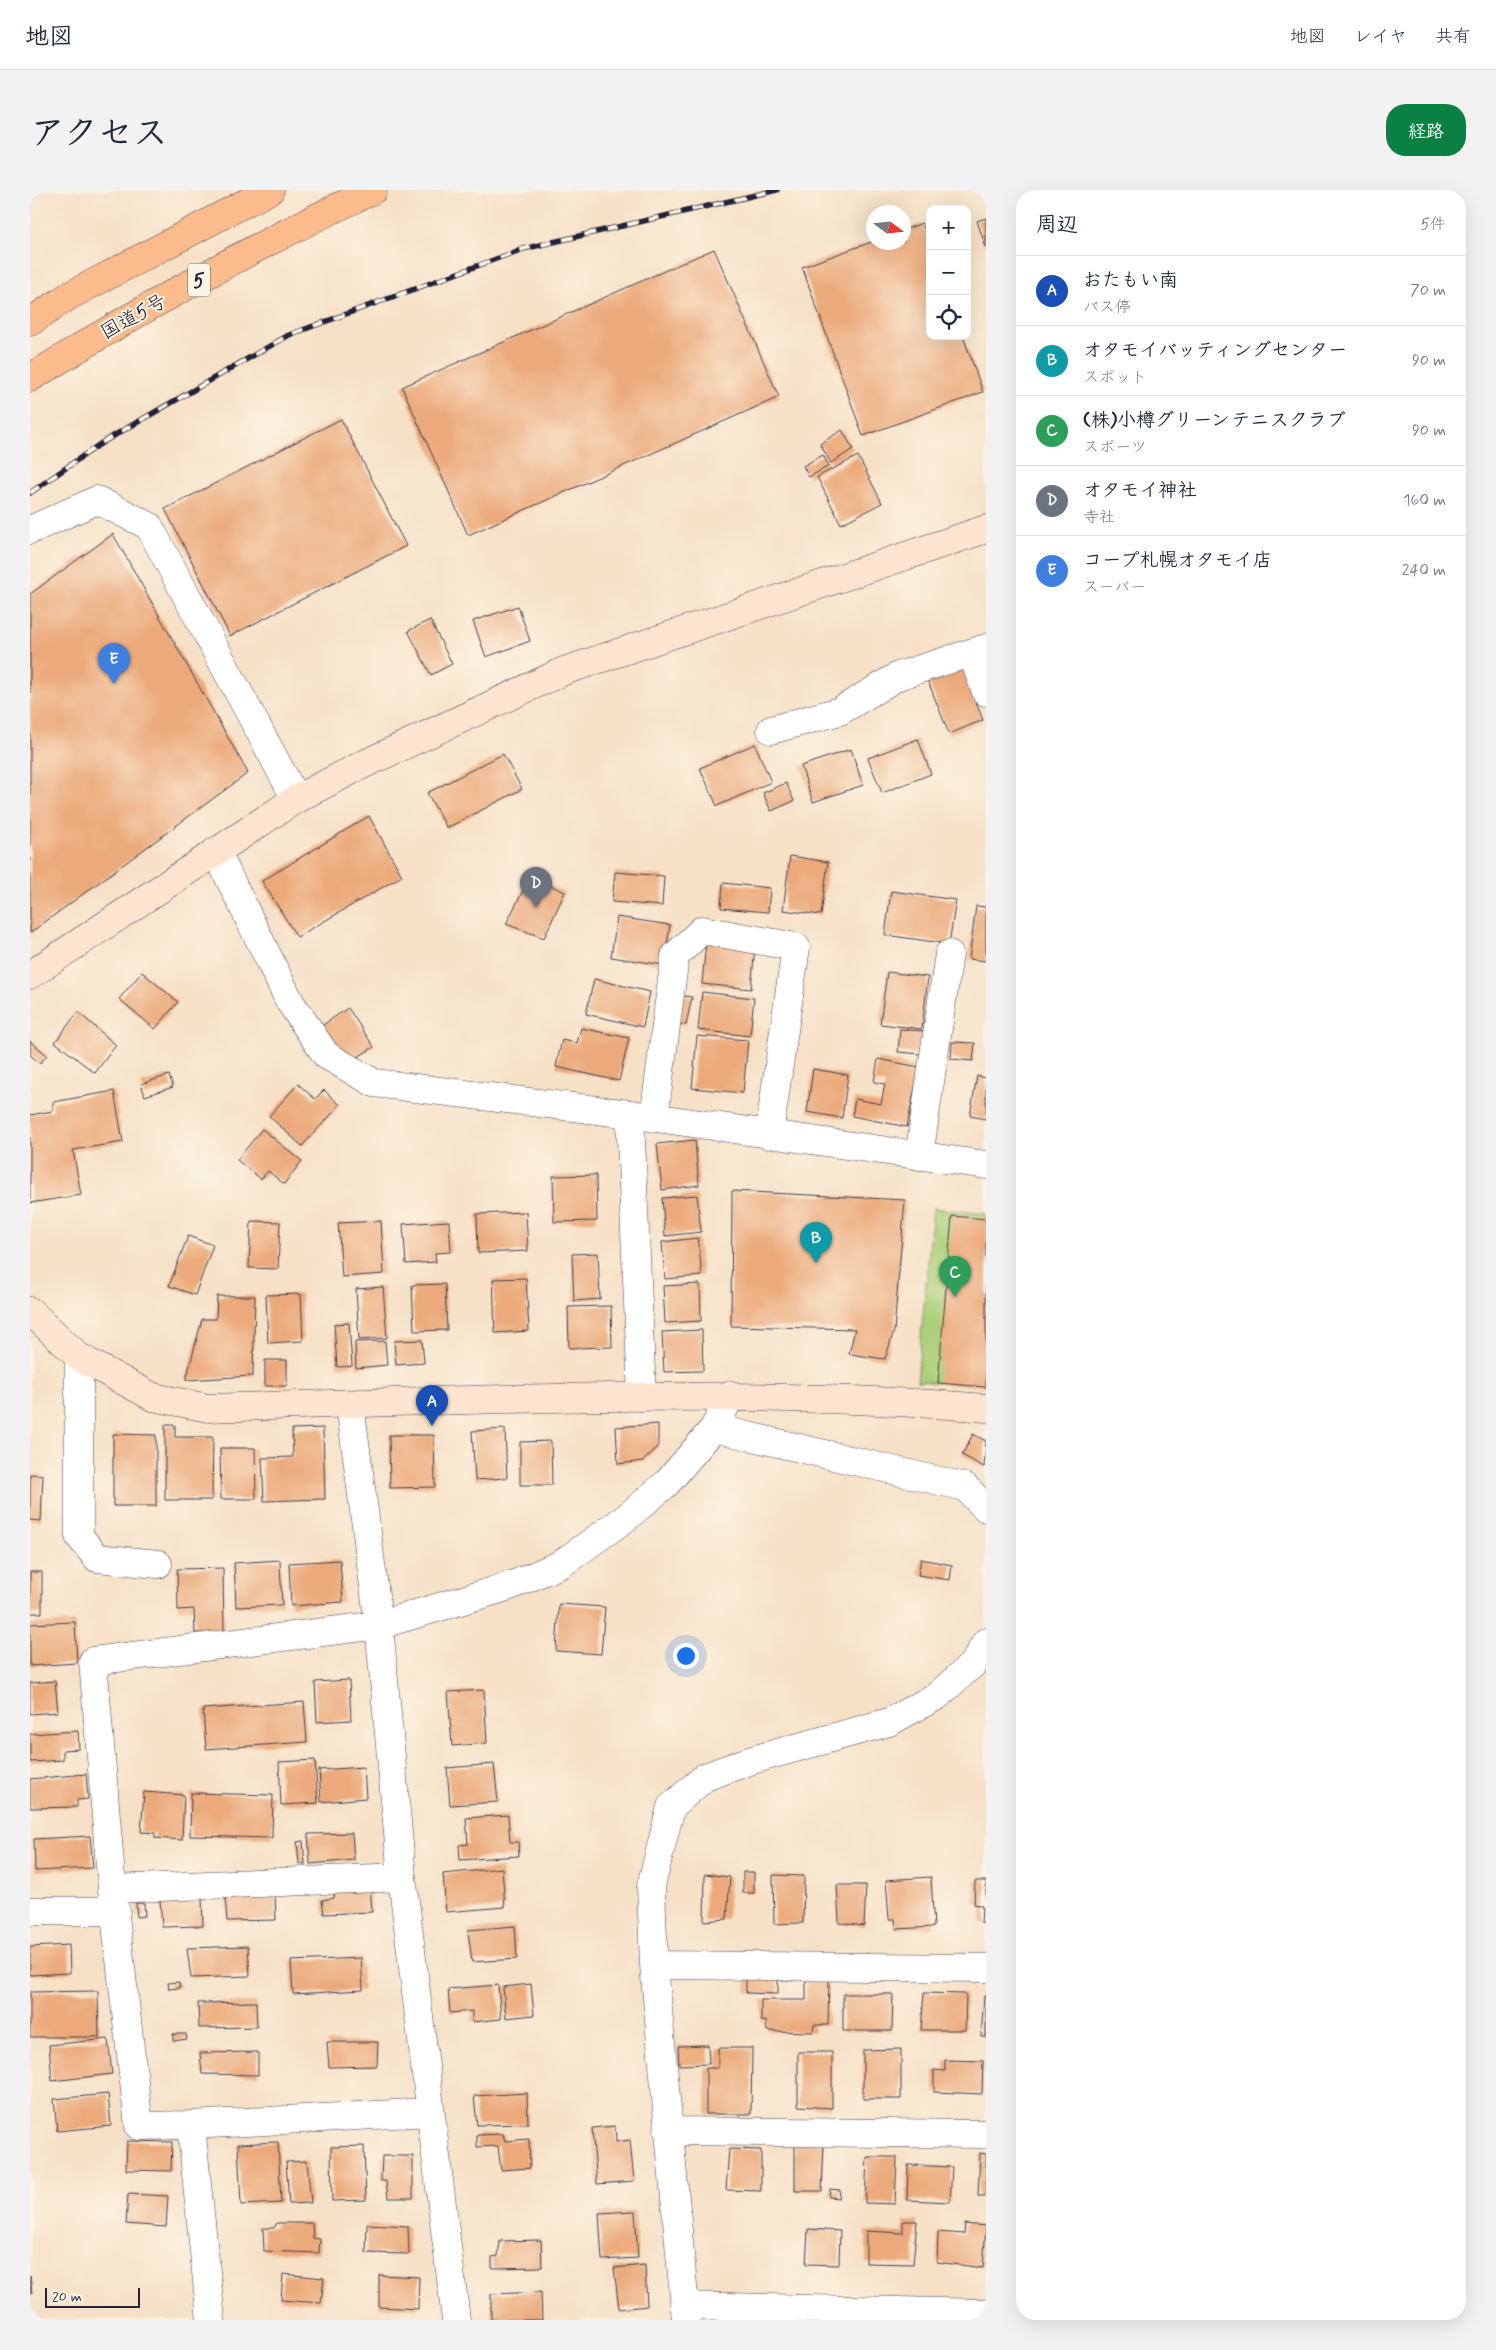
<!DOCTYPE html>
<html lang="ja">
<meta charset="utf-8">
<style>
:root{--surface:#fff;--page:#f2f2f3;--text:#1f2937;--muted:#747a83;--line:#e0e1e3;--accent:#0b8043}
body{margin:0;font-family:Mynerve,"Klee One",sans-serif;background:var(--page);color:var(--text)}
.controls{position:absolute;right:15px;top:15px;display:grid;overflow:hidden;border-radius:10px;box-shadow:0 5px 20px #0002}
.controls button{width:45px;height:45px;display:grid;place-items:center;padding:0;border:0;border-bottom:1px solid var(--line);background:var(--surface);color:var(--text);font:25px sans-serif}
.compass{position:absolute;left:836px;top:15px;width:45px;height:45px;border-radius:50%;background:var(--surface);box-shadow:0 5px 20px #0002;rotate:105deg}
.scale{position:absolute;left:15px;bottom:12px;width:95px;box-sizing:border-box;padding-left:5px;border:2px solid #22223b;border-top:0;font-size:14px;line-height:18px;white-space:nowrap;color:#22223b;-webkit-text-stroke:4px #fcf5e5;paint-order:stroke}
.you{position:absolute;left:655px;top:1465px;width:18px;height:18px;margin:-12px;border:4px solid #fff;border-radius:50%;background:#1a73e8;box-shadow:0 0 0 8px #1a73e833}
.badge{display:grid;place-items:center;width:32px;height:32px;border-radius:50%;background:var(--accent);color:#fff;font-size:16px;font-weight:700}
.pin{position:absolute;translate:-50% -41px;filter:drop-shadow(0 1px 2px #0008)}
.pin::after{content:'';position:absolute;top:26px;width:18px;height:15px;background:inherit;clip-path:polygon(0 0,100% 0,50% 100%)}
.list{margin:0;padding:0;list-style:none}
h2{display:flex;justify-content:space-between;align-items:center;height:65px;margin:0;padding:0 20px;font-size:21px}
h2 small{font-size:16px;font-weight:400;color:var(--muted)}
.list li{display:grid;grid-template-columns:32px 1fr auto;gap:15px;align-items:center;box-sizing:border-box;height:70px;padding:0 20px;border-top:1px solid var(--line)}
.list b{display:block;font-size:19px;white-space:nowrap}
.list p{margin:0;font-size:16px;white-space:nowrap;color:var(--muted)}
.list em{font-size:16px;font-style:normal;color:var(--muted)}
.icon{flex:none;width:28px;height:28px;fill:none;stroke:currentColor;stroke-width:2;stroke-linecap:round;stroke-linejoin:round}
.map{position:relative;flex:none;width:956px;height:2130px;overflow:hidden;border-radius:20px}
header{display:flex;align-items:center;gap:30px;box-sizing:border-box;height:70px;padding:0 25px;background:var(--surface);border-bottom:1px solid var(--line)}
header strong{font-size:24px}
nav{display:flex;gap:28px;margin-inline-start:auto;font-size:18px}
.intro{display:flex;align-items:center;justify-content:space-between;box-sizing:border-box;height:120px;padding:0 30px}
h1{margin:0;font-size:35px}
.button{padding:12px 22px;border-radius:20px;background:var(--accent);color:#fff;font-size:18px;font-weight:700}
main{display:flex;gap:30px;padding:0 30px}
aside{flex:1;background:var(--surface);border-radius:20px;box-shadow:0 5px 20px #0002}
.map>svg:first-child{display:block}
.green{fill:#accf78;stroke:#67785a}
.building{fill:#ecaa7b}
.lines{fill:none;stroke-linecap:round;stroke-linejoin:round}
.street-casing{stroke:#423e50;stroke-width:29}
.secondary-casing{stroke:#423e50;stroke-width:29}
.highway-casing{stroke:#423e50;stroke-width:29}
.street{stroke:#fff;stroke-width:28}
.secondary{stroke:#fde4d1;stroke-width:28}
.highway{stroke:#fbbb8c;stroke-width:28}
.rail-casing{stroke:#22223b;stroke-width:5.5}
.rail{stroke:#fcf5e5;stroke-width:4;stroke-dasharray:11;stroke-linecap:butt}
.labels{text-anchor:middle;stroke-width:4;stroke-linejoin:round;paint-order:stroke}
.shield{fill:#fcf5e5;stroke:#63616e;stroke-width:1}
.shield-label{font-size:19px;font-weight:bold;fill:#22223b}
.street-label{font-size:20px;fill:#22223b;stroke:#fcf5e5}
</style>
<header>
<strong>地図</strong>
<nav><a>地図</a><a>レイヤ</a><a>共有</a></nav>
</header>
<div class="intro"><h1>アクセス</h1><a class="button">経路</a></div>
<main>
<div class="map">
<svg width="956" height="2130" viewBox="0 0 956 2130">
<rect width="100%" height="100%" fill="#fcf5e5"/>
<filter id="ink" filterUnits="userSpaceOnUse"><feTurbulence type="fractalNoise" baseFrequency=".02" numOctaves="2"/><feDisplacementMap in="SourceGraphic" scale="10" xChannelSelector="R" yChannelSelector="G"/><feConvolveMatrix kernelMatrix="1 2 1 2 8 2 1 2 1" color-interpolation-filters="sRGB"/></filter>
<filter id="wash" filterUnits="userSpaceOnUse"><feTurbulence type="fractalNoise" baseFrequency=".0096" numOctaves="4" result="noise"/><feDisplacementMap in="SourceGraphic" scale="20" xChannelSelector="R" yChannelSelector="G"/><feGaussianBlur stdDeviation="1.12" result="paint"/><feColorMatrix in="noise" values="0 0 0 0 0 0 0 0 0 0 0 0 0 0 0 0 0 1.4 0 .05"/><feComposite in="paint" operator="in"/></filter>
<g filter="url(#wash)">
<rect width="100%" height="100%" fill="#f6e0c6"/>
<path class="green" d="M903,1018L956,1024V1196L887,1191Z"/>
<g id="blocks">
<path class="building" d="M956,28V58L947,31Z
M892,33L900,54V146H933L953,202L833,246L772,77L844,51L874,52V40Z
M684,59L749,207L438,345L372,197Z
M311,229L376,356L200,446L135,319Z
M812,240L823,259L801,273L790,254Z
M793,265L799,276L779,287L773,276Z
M828,266L852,313L811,334L787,287Z
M83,344L218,583L0,743V404Z
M488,416L500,451L456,467L443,431Z
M400,430L422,474L401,485L378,441Z
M932,477L953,530L919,544L898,491Z
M888,549L901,584L852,603L838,568Z
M725,554L741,592L687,616L670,578Z
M821,559L833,595L783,612L771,576Z
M473,564L492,599L417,638L397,603Z
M756,593L764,611L741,621L733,603Z
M339,626L372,686L267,747L232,691Z
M760,666L798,672L791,725L753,720Z
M585,682L634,686L632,716L582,712Z
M500,687L535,702L514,748L476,734Z
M693,693L740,698L738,722L691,718Z
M861,701L926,710L919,754L855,745Z
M946,716L956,717V771L939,769Z
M587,727L640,735L634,775L581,767Z
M676,752L725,757L721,799L672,794Z
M112,782L148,812L125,839L89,809Z
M857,782L898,787L892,839L850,834Z
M564,789L620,802L613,837L556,824Z
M672,802L724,808L720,846L668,840Z
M645,805L662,807L656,835L640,832Z
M318,818L344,857L308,879L284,841Z
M48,822L86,855L65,883L25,852Z
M551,838L599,848L589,891L526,877L532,850L547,853Z
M870,839L894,841L892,864L868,862Z
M667,846L718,850L713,903L662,898Z
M0,851L17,865L10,873L0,865Z
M922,852L945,853L943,871L921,869Z
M848,869L889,877L877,937L822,926L825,909L851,914L855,894L844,892Z
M783,879L818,885L812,928L777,922Z
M139,885L143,897L115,906L111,894Z
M947,886L956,888V929L940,926Z
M268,894L285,909L294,900L310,915L272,956L239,926Z
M84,901L93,952L43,960L51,1005L0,1013V925L23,921V912Z
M232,939L272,971L254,994L238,981L231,989L207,970Z
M665,950L669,995L632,1000L627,954Z
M566,985L567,1031L524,1032L523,986Z
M702,1001L875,1010L864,1141L855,1169L819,1164L825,1139L701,1136Z
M667,1005L671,1042L635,1046L632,1008Z
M496,1022L498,1061L448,1063L447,1024Z
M922,1026L956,1029V1197L908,1193Z
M221,1031L250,1032L248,1079L219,1078Z
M351,1031L354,1084L312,1087L308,1033Z
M419,1031L421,1062L405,1063L406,1072L376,1074L373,1034Z
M158,1046L183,1055L165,1105L139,1096Z
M668,1048L672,1086L635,1089L632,1052Z
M568,1063L570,1109L544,1111L542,1064Z
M496,1088L499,1141L465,1143L463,1089Z
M415,1094L417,1140L384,1141L382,1095Z
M670,1094L671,1131L635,1133L633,1096Z
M353,1097L357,1148L329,1150L326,1099Z
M271,1104L273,1151L238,1153L236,1105Z
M187,1106H225L223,1186L156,1190L172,1129H186Z
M581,1116L582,1157L539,1158L538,1117Z
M319,1133L322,1176L307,1177L304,1134Z
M672,1140L673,1181L634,1182L632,1142Z
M392,1150L394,1173L366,1175L364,1151Z
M355,1151L357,1175L326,1178L325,1152Z
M235,1170H257V1196H235Z
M628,1234V1257L613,1271L588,1274L586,1237Z
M135,1235H145V1247H183L182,1310H135Z
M293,1238L295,1309L234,1311L232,1268L263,1267L262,1239Z
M475,1239L477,1288L445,1290L442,1241Z
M83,1244L126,1245V1316H83Z
M943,1244L956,1251L954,1277L932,1265Z
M359,1245H404L405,1297L360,1298Z
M521,1251L522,1295H490V1252Z
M190,1258H225L226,1309H191Z
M0,1284L13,1285L11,1331L0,1330Z
M891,1369L922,1375L920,1390L888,1385Z
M250,1370L252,1415L206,1417L204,1373Z
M310,1370L313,1412L261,1416L259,1373Z
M193,1378L194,1443H165L164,1419L148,1420L147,1379Z
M0,1382H12V1423H0Z
M529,1414L575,1417L571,1464L526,1461Z
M45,1432L47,1473L0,1476V1434Z
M319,1490L321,1530L287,1532L285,1492Z
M25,1491L28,1522L0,1524V1493Z
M454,1500L457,1553L422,1556L418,1502Z
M274,1512L277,1552L176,1559L173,1519Z
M48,1541L49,1559L33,1560V1570L0,1572V1544Z
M285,1570L288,1613L251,1615L249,1572Z
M464,1574L468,1612L420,1615L417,1578Z
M334,1577L336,1608L291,1612L289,1580Z
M56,1584L58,1609L47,1610V1617L0,1618V1589Z
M114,1602L154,1605L152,1650L125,1648V1643L111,1642Z
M161,1603L243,1605L242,1648L160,1646Z
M478,1625L480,1652H488L489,1666L430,1670L429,1655L438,1654L436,1628Z
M322,1643L324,1670L280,1674L278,1644Z
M60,1646L63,1678L5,1681L4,1649Z
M273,1651L275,1674H269L267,1652Z
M472,1678L475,1717L416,1722L413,1684Z
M713,1682H724V1703H713Z
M675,1684L700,1687L697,1729L674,1731Z
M743,1685L774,1686L773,1733L744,1734Z
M901,1687L904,1737L866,1739L865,1729H859L856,1690Z
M945,1691H956V1734L951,1733L952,1716L944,1714Z
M340,1694L342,1722L294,1724L292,1710L304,1708V1696Z
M807,1695H836L834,1736L809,1733Z
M245,1704L246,1730L197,1731L195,1705Z
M172,1708L173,1736L132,1737L130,1709Z
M106,1713H114L115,1726L107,1727Z
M485,1736L487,1769L442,1772L438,1740Z
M39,1755L40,1783L0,1785V1757Z
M218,1756L220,1786L161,1788L157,1758Z
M331,1768L333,1800L263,1804L261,1771Z
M716,1781H748V1804L716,1803Z
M776,1789H799L798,1835H784L783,1842L737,1841L736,1831H731V1810H776Z
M149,1792L150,1798L139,1799L138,1793Z
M501,1794L504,1825L476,1828L473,1797Z
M468,1795L471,1829L442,1832V1821L420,1823L418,1799Z
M68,1801L69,1847H0V1802Z
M894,1803L936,1804L935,1840H891Z
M813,1804H863L862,1841H813Z
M954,1806H956V1847H951Z
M226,1812L227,1837L169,1838L168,1813Z
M143,1844H156L157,1849L143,1851Z
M78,1849L82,1884L22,1891L19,1855Z
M297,1852H348L347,1876L299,1877Z
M678,1855L679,1874L649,1875L648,1856Z
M688,1858H722L721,1924H676V1878H688Z
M871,1859V1909H833V1860Z
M228,1862V1885L172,1884L170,1863Z
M768,1862H802V1918L768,1916Z
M915,1870L953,1871L952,1904L904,1902V1880L915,1881Z
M497,1903L498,1934L447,1935L444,1906Z
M78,1904L81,1936L27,1941L24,1909Z
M585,1936L586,1952L600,1950L604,1991L567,1994L562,1938Z
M473,1944L475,1951L499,1949L500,1978L471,1980L468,1956L447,1957V1945Z
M97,1951L142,1952L141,1981L96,1980Z
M248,1952L251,2013L211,2015L208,1954Z
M765,1952L794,1953L792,2001H765Z
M334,1956L336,2010L302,2011L301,1957Z
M699,1959L731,1960V2001L696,2000Z
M950,1963L956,1964V2006H948Z
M352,1966H383V2008H358L356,1991H351Z
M837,1967H867L865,2014L835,2013Z
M277,1971L281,2013L259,2014L256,1972Z
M878,1975L922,1977L920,2012L877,2010Z
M800,1999L810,2000L809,2008L799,2007Z
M98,2004L138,2006L136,2037L96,2034Z
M605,2021L608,2068L572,2070L569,2023Z
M873,2031H887L883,2074L836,2073V2041L873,2043Z
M247,2033H282L283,2048L290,2049L289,2063L234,2061L233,2038H244Z
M337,2034L378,2036L379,2064L336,2063Z
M935,2034L956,2036L953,2078L907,2072L908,2042L934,2044Z
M778,2039L810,2041L809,2075L776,2074Z
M511,2050L512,2077L462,2078V2067L468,2066L470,2051Z
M615,2075L617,2116L589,2119L584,2078Z
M253,2084L294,2088L291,2113L251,2110Z
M349,2085L389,2087L388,2119L349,2117Z
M0,2086L2,2103H0Z
M511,2102L512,2130H461V2104Z"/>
</g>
</g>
<g filter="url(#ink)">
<use href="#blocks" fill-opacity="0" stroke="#423e50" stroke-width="1"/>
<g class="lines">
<defs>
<path id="street" d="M0,340L67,310L119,336L266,609
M942,464L956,502
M741,540L810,521L868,486L956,458
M186,661L260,812L296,865L344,893L600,924L956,975
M600,924L612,1207
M624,928L645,766L672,740L766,757L739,945
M889,966L919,764
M49,1167V1346L67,1368L128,1374
M320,1214L349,1435L372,1687L426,2130
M684,1238L935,1297L956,1318
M82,1699L372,1687
M0,1721H86
M624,1775L956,1778
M400,1922L161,1935L109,1936L82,1699L63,1471L349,1435L480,1396L531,1374L597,1327L637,1293L684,1238L701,1205
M161,1935L181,2130
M638,1941L956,1944
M654,2116L956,2123
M656,2130L624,1775L621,1696L641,1617L675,1587L719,1571L859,1532L907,1506L944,1473L956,1452"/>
<path id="secondary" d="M0,785L266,609L332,575L534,481L956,339
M0,1121L49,1167L123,1207L178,1218C437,1210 697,1197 956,1218"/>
<path id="highway" d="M0,132L39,106L240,0
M0,188C110,119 225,56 343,0"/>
</defs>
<use href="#street" class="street-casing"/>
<use href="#secondary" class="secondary-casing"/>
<use href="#highway" class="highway-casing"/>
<use href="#street" class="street"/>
<use href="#secondary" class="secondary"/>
<use href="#highway" class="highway"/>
<defs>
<path id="rail" d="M0,303L73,252L259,145L493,59L747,0"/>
</defs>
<use href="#rail" class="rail-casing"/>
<use href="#rail" class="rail"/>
</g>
</g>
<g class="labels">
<rect class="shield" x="158" y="73.5" width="22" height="33" rx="4"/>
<g class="shield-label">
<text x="169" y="97">5</text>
</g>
<g class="street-label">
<text transform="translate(103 126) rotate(-29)" y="7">国道5号</text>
</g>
</g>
</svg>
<div class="controls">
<button>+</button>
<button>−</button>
<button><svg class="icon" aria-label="locate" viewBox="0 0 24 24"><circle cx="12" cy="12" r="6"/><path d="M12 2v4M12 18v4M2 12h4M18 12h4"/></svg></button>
</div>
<svg class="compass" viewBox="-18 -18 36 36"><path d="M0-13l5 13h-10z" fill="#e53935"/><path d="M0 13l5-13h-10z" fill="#747a83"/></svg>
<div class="scale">20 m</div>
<div class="you"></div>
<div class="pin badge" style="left:402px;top:1236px;background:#1a4fb4">A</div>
<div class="pin badge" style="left:786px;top:1073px;background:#0f9aa8">B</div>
<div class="pin badge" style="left:925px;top:1107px;background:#2e9e5b">C</div>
<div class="pin badge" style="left:506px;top:718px;background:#6b7280">D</div>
<div class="pin badge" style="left:84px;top:494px;background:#3f7fe0">E</div>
</div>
<aside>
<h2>周辺<small>5件</small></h2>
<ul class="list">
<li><span class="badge" style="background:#1a4fb4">A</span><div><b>おたもい南</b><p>バス停</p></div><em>70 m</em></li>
<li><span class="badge" style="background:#0f9aa8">B</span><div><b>オタモイバッティングセンター</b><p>スポット</p></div><em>90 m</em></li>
<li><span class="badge" style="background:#2e9e5b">C</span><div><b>(株)小樽グリーンテニスクラブ</b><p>スポーツ</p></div><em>90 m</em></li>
<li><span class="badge" style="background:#6b7280">D</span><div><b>オタモイ神社</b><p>寺社</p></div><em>160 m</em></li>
<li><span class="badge" style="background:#3f7fe0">E</span><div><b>コープ札幌オタモイ店</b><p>スーパー</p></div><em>240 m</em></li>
</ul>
</aside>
</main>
